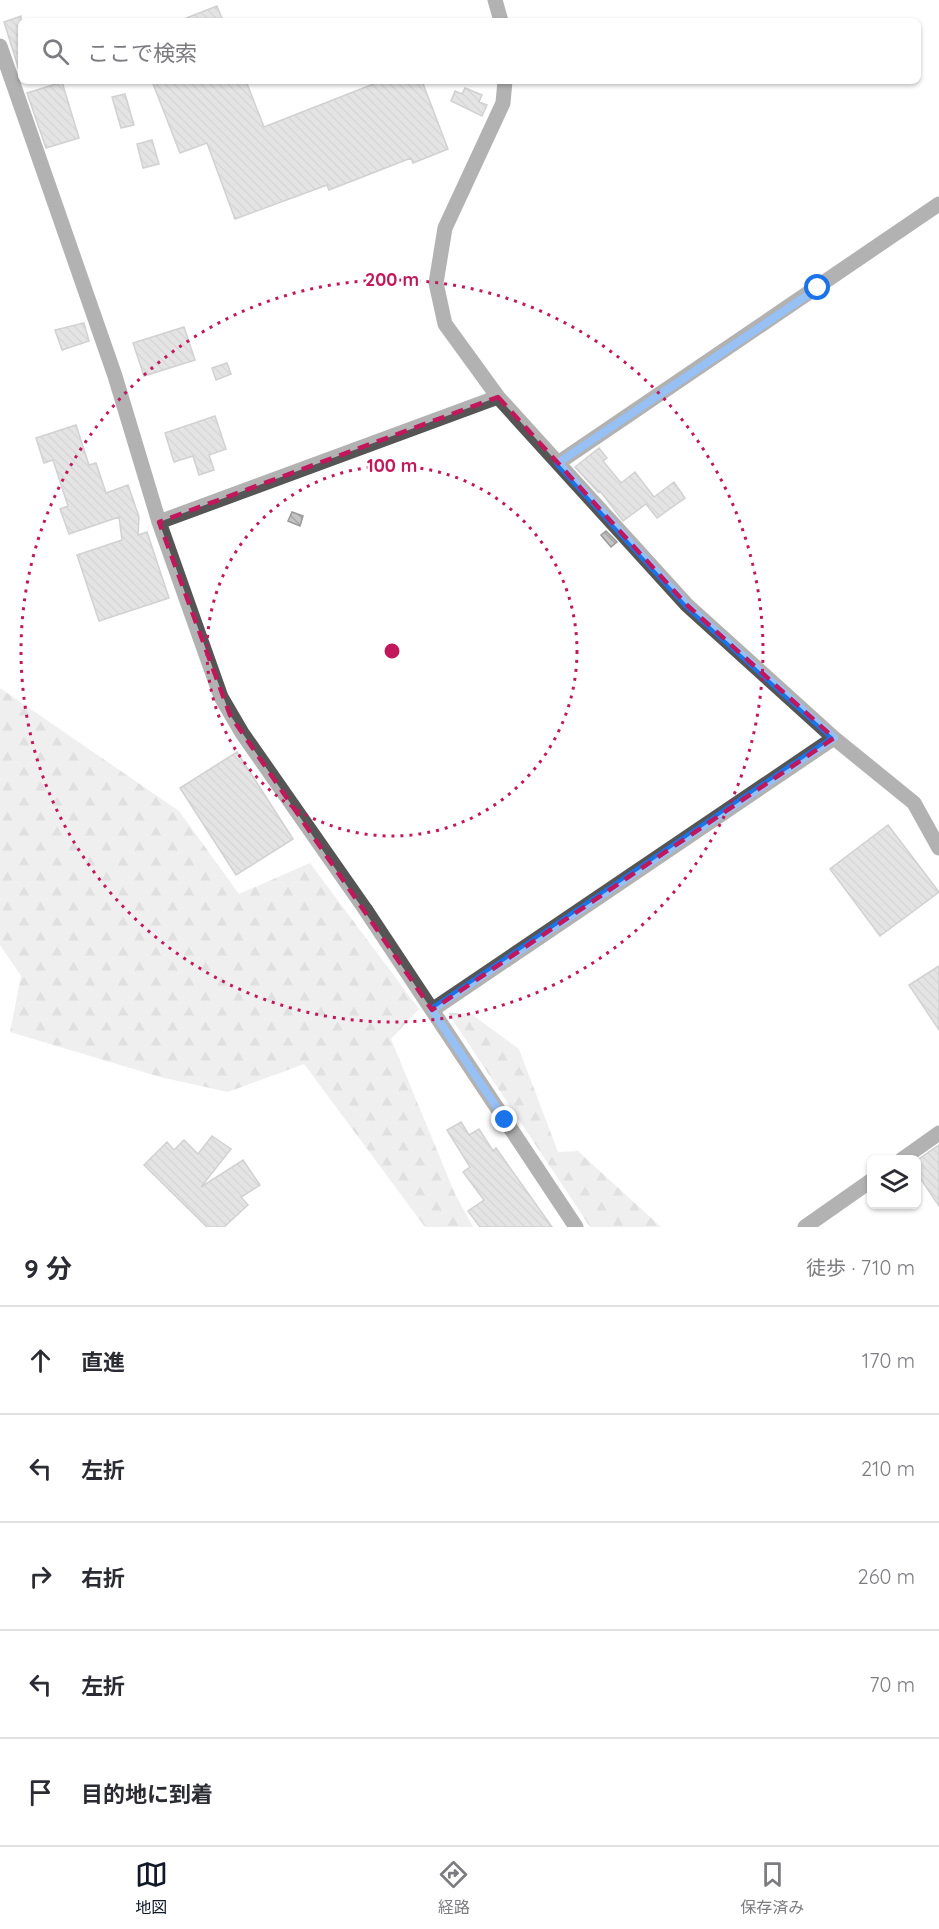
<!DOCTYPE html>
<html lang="ja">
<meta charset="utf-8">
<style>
:root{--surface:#fff;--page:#f2f2f3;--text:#2b2b33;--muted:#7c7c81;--line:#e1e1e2;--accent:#111827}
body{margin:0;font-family:Quicksand,"Noto Sans JP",sans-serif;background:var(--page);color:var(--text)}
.controls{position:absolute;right:18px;bottom:18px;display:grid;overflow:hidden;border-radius:9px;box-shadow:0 2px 4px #0004}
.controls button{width:54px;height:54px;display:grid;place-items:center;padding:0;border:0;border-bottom:2px solid var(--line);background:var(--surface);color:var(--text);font:30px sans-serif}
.stop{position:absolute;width:18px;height:18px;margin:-14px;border:4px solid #1a73e8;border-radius:50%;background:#fff}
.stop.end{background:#1a73e8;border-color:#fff;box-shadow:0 2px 6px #0008}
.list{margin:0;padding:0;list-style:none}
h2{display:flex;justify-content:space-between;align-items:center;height:78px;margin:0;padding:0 24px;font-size:26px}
h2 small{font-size:20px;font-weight:400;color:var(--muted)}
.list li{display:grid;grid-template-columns:39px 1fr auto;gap:18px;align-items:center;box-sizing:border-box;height:108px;padding:0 24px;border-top:2px solid var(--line)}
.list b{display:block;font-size:22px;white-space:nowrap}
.list em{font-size:20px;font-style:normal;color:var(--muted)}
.icon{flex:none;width:33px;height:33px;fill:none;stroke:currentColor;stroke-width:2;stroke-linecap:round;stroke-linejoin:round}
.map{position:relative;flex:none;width:939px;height:1227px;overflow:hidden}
.search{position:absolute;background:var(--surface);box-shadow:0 2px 4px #0004;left:18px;right:18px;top:18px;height:66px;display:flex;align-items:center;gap:15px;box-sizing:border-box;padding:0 21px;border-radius:9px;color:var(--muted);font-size:22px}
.sheet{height:618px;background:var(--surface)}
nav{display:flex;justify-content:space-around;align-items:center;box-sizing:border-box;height:84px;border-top:2px solid var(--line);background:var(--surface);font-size:16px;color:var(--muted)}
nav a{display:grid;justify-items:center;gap:3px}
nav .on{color:var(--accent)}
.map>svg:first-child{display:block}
.forest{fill:url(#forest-firs)}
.building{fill:url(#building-back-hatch);stroke:#999;stroke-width:1.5}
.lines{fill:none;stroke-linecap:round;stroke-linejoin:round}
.minor{stroke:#555;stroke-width:15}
.route{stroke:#1a73e8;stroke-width:8}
.marked{fill:none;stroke:#c2185b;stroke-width:4.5;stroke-dasharray:12 8;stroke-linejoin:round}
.ring{fill:none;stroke:#c2185b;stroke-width:3;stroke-dasharray:3 6}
.centre{fill:#c2185b;stroke:#fff;stroke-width:3}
.ring-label{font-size:18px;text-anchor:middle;font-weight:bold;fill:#c2185b;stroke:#fff;stroke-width:5;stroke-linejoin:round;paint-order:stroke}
</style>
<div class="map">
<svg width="939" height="1227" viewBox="0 0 939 1227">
<defs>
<pattern id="forest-firs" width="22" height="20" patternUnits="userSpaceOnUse" patternTransform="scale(1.5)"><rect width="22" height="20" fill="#dcdcdc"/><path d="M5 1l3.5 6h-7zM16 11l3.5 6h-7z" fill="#bbb"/></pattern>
<pattern id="building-back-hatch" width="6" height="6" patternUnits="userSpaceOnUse" patternTransform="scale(1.5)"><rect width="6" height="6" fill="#c4c4c4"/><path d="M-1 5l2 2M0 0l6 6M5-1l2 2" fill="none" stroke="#a7a7a7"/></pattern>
</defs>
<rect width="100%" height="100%" fill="#fff"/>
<path class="forest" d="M0,688L179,811L239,894L310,863L419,1009L391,1039L455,1194L473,1227H425L304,1064L228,1092L160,1077L10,1032L21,976L0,945Z
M448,1013H470L519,1049L558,1152L578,1151L661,1227H590Z"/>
<path class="building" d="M217,6L223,21H182L181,20Z
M21,16V70H19L4,22Z
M152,81H246L264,127L381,81H422L448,149L413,163L411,158L329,190L327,185L235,219L207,143L180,153Z
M62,82L79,138L46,148L27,93Z
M465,88L482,95L479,102L487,105L482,116L451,101L455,91L462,94Z
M125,94L134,125L121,128L112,97Z
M152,140L159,164L143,168L137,144Z
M84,323L89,341L62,350L55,330Z
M184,327L195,360L144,376L133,343Z
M227,363L231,374L216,380L212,368Z
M215,416L226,449L209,455L214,470L199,475L193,456L174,462L165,433Z
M76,425L89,465L96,463L106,493L128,485L139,517L138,535L147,532L169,598L99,621L77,555L122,540L119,517L69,534L60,509L68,506L53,460L44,463L36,438Z
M599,448L607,458L603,461L621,483L635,472L654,497L674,482L685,498L657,518L646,504L623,521L600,491L598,492L575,467Z
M292,512L303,516L300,526L288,521Z
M606,531L617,542L611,547L601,535Z
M237,752L293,839L236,875L180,788Z
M888,825L939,892L880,936L830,869Z
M939,966V1030L909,985Z
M461,1122L469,1135L479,1129L493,1151L496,1148L552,1227H480L468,1211L484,1200L463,1172L470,1167L447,1130Z
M212,1136L231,1149L201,1187L243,1160L260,1185L241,1197L248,1205L224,1227H207L144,1165L167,1142L174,1150L184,1140L198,1154Z
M939,1145V1206L916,1172V1161Z"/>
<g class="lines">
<path class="minor" d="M495,0L501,21
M0,46L115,376L159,522L221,697L242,733L365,909L576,1227
M505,81L503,103L445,228L436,283L445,324L498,397L687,605L834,738L914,803L939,848
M558,463L939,204
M159,522L498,397
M432,1010L834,738
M901,1160L939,1133
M805,1227L872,1180"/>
</g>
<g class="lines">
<path class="route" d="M505,1120L432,1010L834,738L687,605L558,463L818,288"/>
</g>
<path d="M0 0H939V1227H0ZM498,397L687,605L834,738L432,1010L230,715L159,522Z" fill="#fff" fill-opacity=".55" fill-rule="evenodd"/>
<path class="marked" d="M498,397L687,605L834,738L432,1010L230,715L159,522Z"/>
<g class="ring">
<circle cx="392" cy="651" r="185"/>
<circle cx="392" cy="651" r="371"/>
</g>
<circle cx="392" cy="651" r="9" class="centre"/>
<g class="ring-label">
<text x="392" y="286">200 m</text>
<text x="392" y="472">100 m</text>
</g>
</svg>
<div class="controls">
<button><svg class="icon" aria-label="layers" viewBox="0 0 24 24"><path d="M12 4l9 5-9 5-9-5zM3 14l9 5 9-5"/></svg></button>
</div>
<div class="stop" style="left:818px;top:288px"></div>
<div class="stop end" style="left:505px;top:1120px"></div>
<div class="search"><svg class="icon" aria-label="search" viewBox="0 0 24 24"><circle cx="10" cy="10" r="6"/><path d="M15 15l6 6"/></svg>ここで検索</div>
</div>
<section class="sheet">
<h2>9 分<small>徒歩 · 710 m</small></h2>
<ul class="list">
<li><svg class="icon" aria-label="ahead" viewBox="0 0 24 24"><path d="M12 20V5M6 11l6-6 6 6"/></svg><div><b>直進</b></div><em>170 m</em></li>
<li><svg class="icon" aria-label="left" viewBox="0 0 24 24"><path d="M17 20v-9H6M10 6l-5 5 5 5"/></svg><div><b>左折</b></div><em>210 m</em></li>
<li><svg class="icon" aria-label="right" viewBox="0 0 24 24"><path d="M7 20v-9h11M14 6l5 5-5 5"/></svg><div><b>右折</b></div><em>260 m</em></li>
<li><svg class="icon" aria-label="left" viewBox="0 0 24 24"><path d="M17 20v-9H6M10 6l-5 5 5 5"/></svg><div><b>左折</b></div><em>70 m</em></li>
<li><svg class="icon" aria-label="arrive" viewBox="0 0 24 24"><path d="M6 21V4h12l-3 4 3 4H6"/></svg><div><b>目的地に到着</b></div></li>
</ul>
</section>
<nav>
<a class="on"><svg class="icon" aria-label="map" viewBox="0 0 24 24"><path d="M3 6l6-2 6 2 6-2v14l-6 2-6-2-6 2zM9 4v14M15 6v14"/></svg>地図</a>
<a><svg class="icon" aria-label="directions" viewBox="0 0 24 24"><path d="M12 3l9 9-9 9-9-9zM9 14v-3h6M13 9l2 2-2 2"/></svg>経路</a>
<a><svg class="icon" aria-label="saved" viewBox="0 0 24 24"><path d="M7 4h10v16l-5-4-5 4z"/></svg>保存済み</a>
</nav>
